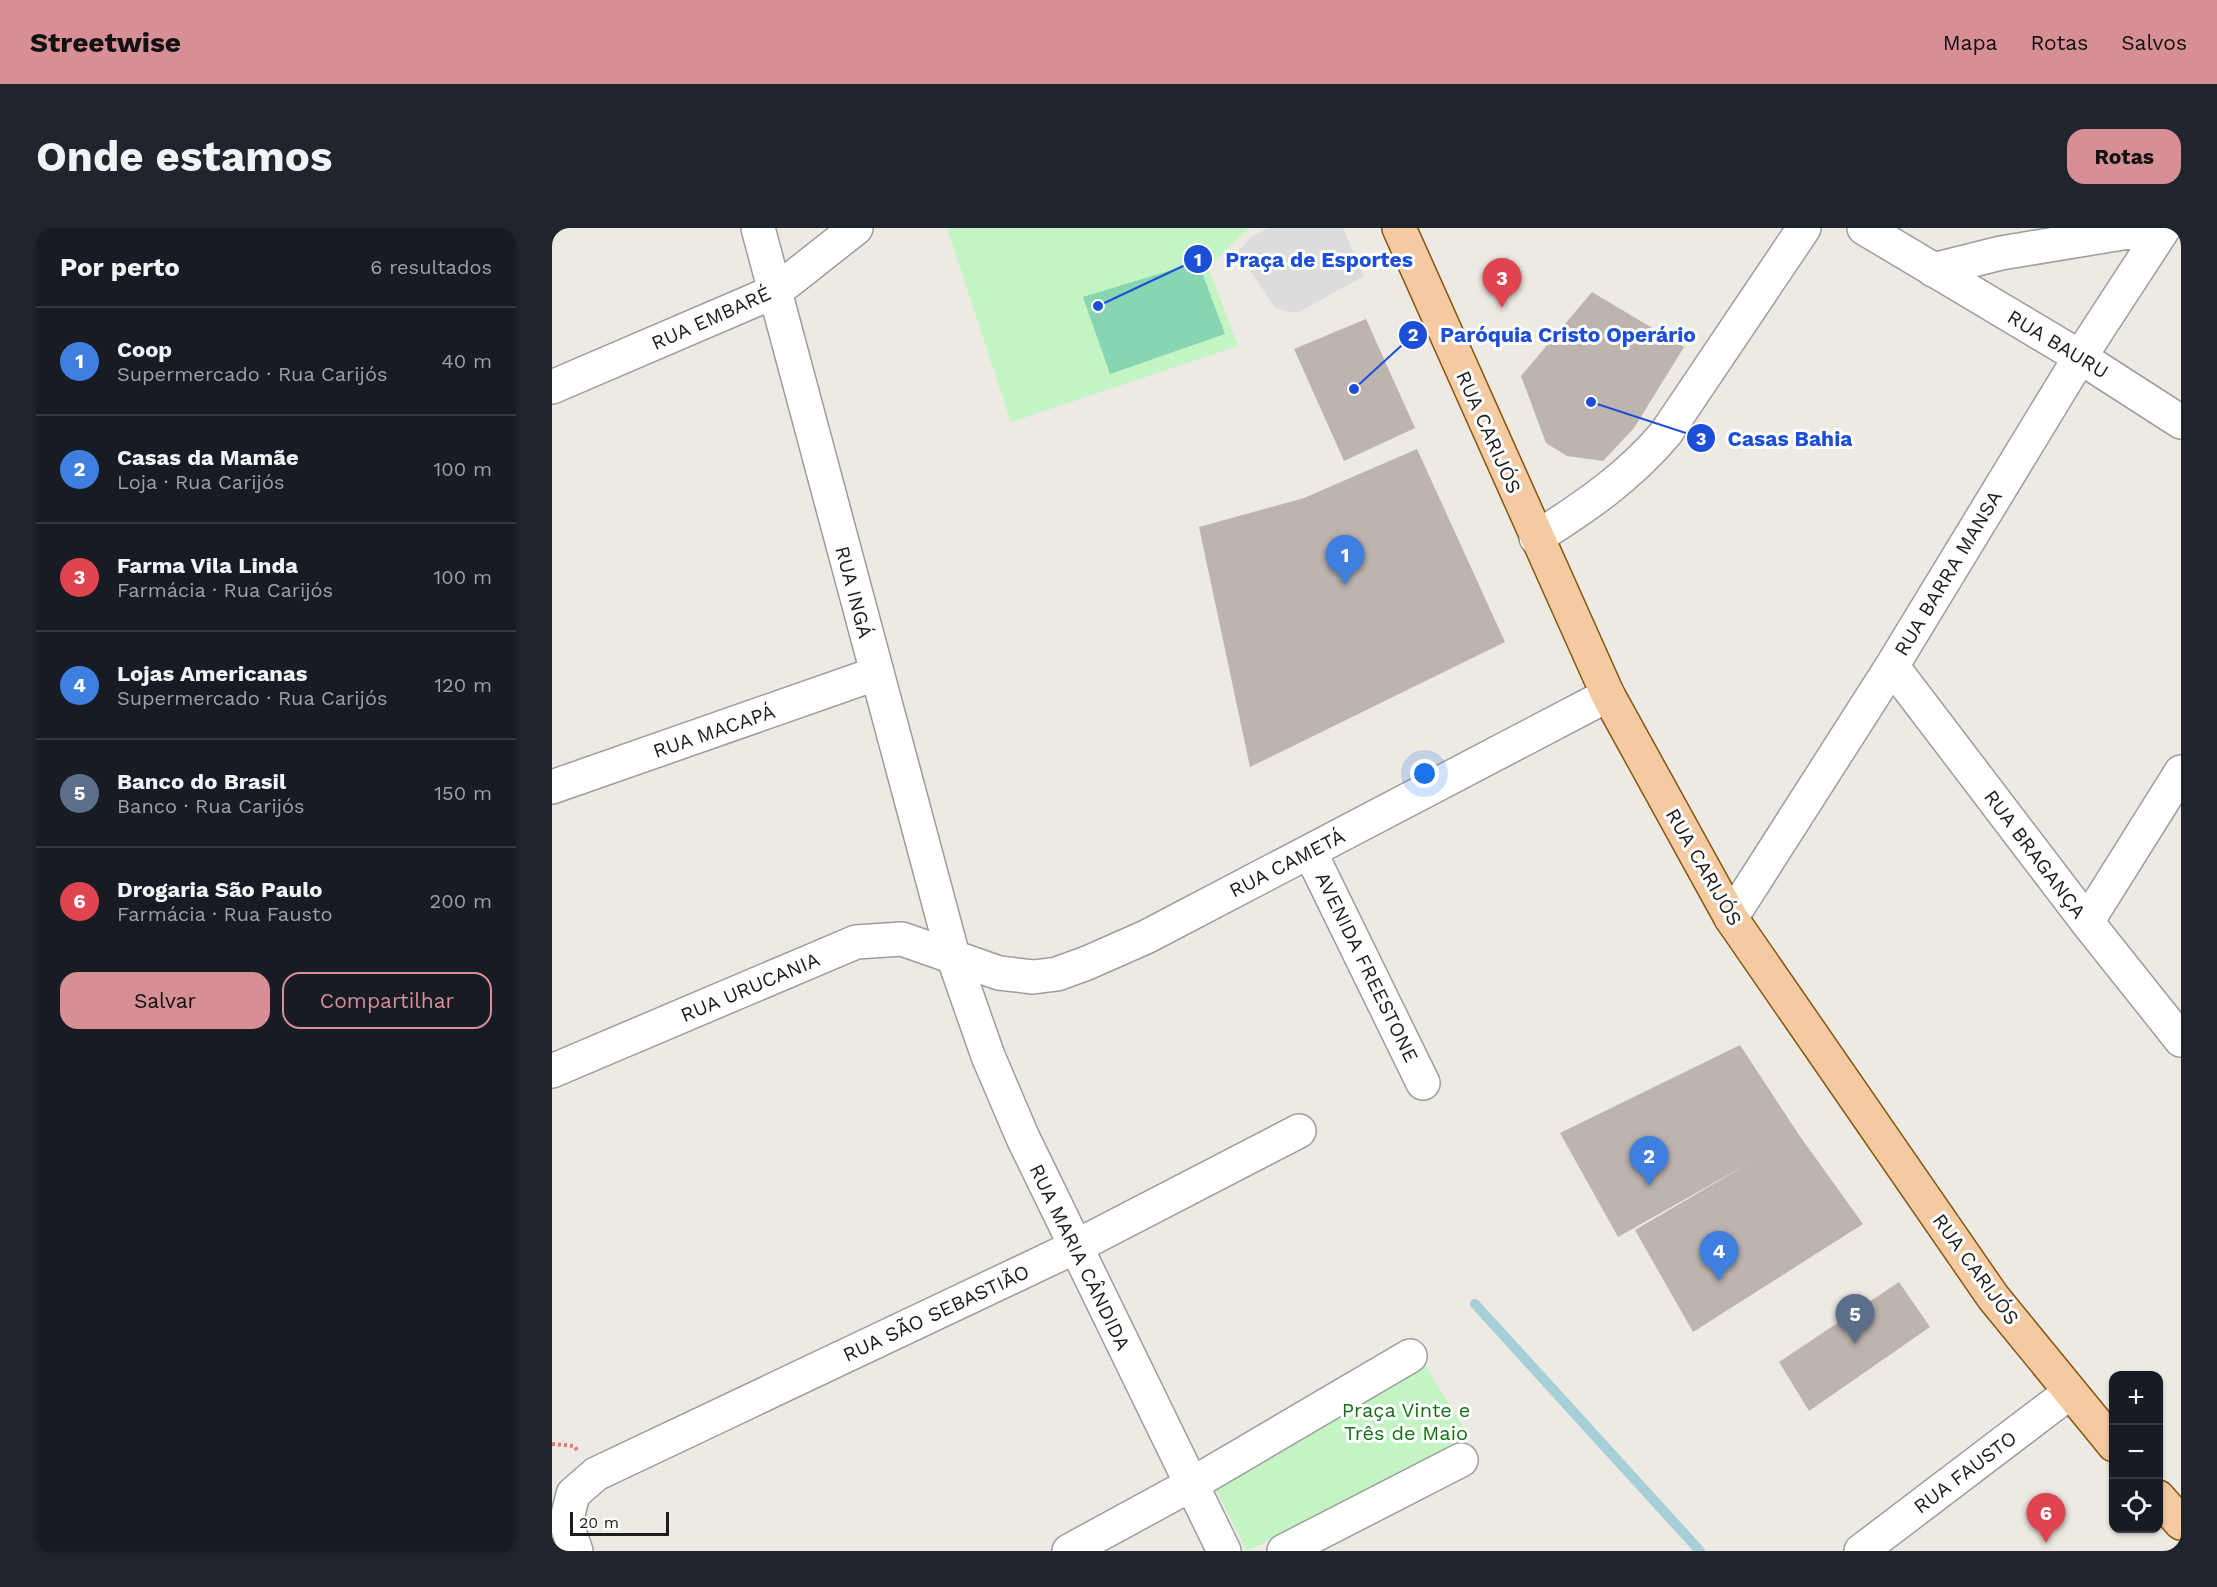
<!DOCTYPE html>
<html lang="pt">
<meta charset="utf-8">
<style>
:root{--surface:#171b24;--page:#20242c;--text:#f1f3f6;--muted:#9ea1a6;--line:#363941;--accent:#d78e95}
body{margin:0;font-family:"Work Sans",sans-serif;background:var(--page);color:var(--text)}
.controls{position:absolute;right:18px;bottom:18px;display:grid;overflow:hidden;border-radius:12px;box-shadow:0 2px 4px #0004}
.controls button{width:54px;height:54px;display:grid;place-items:center;padding:0;border:0;border-bottom:2px solid var(--line);background:var(--surface);color:var(--text);font:30px sans-serif}
.scale{position:absolute;left:18px;bottom:15px;width:99px;box-sizing:border-box;padding-left:6px;border:3px solid #1c1c1c;border-top:0;font-size:16px;line-height:21px;white-space:nowrap;color:#1c1c1c;-webkit-text-stroke:4px #fff;paint-order:stroke}
.you{position:absolute;left:873px;top:546px;width:21px;height:21px;margin:-15px;border:4px solid #fff;border-radius:50%;background:#1a73e8;box-shadow:0 0 0 9px #1a73e833}
.badge{display:grid;place-items:center;width:39px;height:39px;border-radius:50%;background:var(--accent);color:#fff;font-size:20px;font-weight:700}
.pin{position:absolute;translate:-50% -50px;filter:drop-shadow(0 2px 3px #0008)}
.pin::after{content:'';position:absolute;top:32px;width:21px;height:18px;background:inherit;clip-path:polygon(0 0,100% 0,50% 100%)}
.list{margin:0;padding:0;list-style:none}
h2{display:flex;justify-content:space-between;align-items:center;height:78px;margin:0;padding:0 24px;font-size:26px}
h2 small{font-size:20px;font-weight:400;color:var(--muted)}
.list li{display:grid;grid-template-columns:39px 1fr auto;gap:18px;align-items:center;box-sizing:border-box;height:108px;padding:0 24px;border-top:2px solid var(--line)}
.list b{display:block;font-size:22px;white-space:nowrap}
.list p{margin:0;font-size:20px;white-space:nowrap;color:var(--muted)}
.list em{font-size:20px;font-style:normal;color:var(--muted)}
.actions{display:flex;gap:12px;padding:18px 24px}
.actions a{flex:1;padding:14px 0;border:2px solid var(--accent);border-radius:18px;text-align:center;font-size:21px;color:var(--accent)}
.actions .main{background:var(--accent);color:#111}
.icon{flex:none;width:33px;height:33px;fill:none;stroke:currentColor;stroke-width:2;stroke-linecap:round;stroke-linejoin:round}
.map{position:relative;flex:none;width:1629px;height:1323px;overflow:hidden;border-radius:18px}
header{display:flex;align-items:center;gap:36px;box-sizing:border-box;height:84px;padding:0 30px;background:var(--accent);color:#111}
header strong{font-size:28px}
nav{display:flex;gap:33px;margin-inline-start:auto;font-size:21px}
.intro{display:flex;align-items:center;justify-content:space-between;box-sizing:border-box;height:144px;padding:0 36px}
h1{margin:0;font-size:42px}
.button{padding:15px 27px;border-radius:18px;background:var(--accent);color:#111;font-size:21px;font-weight:700}
main{display:flex;gap:36px;padding:0 36px}
aside{flex:1;background:var(--surface);border-radius:18px;box-shadow:0 2px 4px #0004}
.map>svg:first-child{display:block}
.park{fill:#c3f4c4}
.pitch{fill:#88d5b2}
.parking{fill:#dcdcdc}
.lines{fill:none;stroke-linecap:round;stroke-linejoin:round}
.stream{stroke:#a7cfd7;stroke-width:10}
.building{fill:#bdb4b0}
.minor-casing{stroke:#9d9d9d;stroke-width:36}
.primary-casing{stroke:#87560d;stroke-width:36}
.path{stroke:#ec7875;stroke-width:4;stroke-dasharray:3 3;stroke-linecap:butt}
.minor{stroke:#fff;stroke-width:33}
.primary{stroke:#f3caa2;stroke-width:33}
.labels{text-anchor:middle;stroke-width:6;stroke-linejoin:round;paint-order:stroke}
.street-label{font-size:20px;fill:#1c1c1c;stroke:#fff}
.park-label{font-size:20px;fill:#157016;stroke:#fff}
.leader{fill:none;stroke:#1d4ed8;stroke-width:2}
.callout-dot{fill:#1d4ed8;stroke:#fff;stroke-width:2}
.mark-label{font-size:18px;text-anchor:middle;font-weight:bold;fill:#fff}
.callout-label{font-size:21px;text-anchor:middle;font-weight:bold;fill:#1d4ed8;stroke:#fff;stroke-width:6;stroke-linejoin:round;paint-order:stroke}
</style>
<header>
<strong>Streetwise</strong>
<nav><a>Mapa</a><a>Rotas</a><a>Salvos</a></nav>
</header>
<div class="intro"><h1>Onde estamos</h1><a class="button">Rotas</a></div>
<main>
<aside>
<h2>Por perto<small>6 resultados</small></h2>
<ul class="list">
<li><span class="badge" style="background:#3f7fe0">1</span><div><b>Coop</b><p>Supermercado · Rua Carijós</p></div><em>40 m</em></li>
<li><span class="badge" style="background:#3f7fe0">2</span><div><b>Casas da Mamãe</b><p>Loja · Rua Carijós</p></div><em>100 m</em></li>
<li><span class="badge" style="background:#e0444e">3</span><div><b>Farma Vila Linda</b><p>Farmácia · Rua Carijós</p></div><em>100 m</em></li>
<li><span class="badge" style="background:#3f7fe0">4</span><div><b>Lojas Americanas</b><p>Supermercado · Rua Carijós</p></div><em>120 m</em></li>
<li><span class="badge" style="background:#5c6f8a">5</span><div><b>Banco do Brasil</b><p>Banco · Rua Carijós</p></div><em>150 m</em></li>
<li><span class="badge" style="background:#e0444e">6</span><div><b>Drogaria São Paulo</b><p>Farmácia · Rua Fausto</p></div><em>200 m</em></li>
</ul>
<div class="actions"><a class="main">Salvar</a><a>Compartilhar</a></div>
</aside>
<div class="map">
<svg width="1629" height="1323" viewBox="0 0 1629 1323">
<rect width="100%" height="100%" fill="#ede9e3"/>
<path class="park" d="M395,0H697L656,39L686,118L459,194Z
M872,1135L918,1210L695,1323L660,1254Z"/>
<path class="pitch" d="M646,34L673,106L558,146L531,69Z"/>
<path class="parking" d="M716,0H791L812,48L745,85L724,81L686,24L699,9Z"/>
<g class="lines">
<path class="stream" d="M923,1076L1148,1323"/>
</g>
<path class="building" d="M1040,64L1132,119L1082,200L1051,233L1015,228L994,215L969,148Z
M814,91L863,200L792,233L742,121Z
M865,221L953,414L698,539L647,299L752,270Z
M1188,817L1247,907L1311,996L1141,1104L1083,1002L1199,934L1066,1009L1008,905Z
M1347,1054L1378,1099L1257,1183L1227,1134Z"/>
<g class="lines">
<defs>
<path id="minor" d="M206,0L401,728L436,828L471,910L672,1323
M1312,0L1528,129L1629,194
M1381,42L1449,25L1601,0
M0,159L224,63L304,0
M984,310C1033,279 1077,249 1114,205L1252,0
M1340,438L1535,694L1629,812
M0,559L323,446
M758,624L871,855
M1179,690L1340,438L1528,129L1612,0
M1535,694L1629,544
M0,843L304,714L350,711L447,745L481,749L505,746L535,735L594,709L1056,467
M24,1323L14,1295L21,1266L44,1246L523,1019L747,903
M517,1323L640,1256L858,1128
M732,1323L909,1232
M1309,1323L1517,1165"/>
<path id="primary" d="M847,0L1056,467L1179,690L1441,1069L1562,1217
M1606,1269L1629,1295"/>
</defs>
<use href="#minor" class="minor-casing"/>
<use href="#primary" class="primary-casing"/>
<path class="path" d="M0,1216L22,1218L25,1222"/>
<use href="#minor" class="minor"/>
<use href="#primary" class="primary"/>
</g>
<g class="labels">
<g class="street-label">
<text transform="translate(159 90) rotate(-24)" y="7">RUA EMBARÉ</text>
<text transform="translate(1506 116) rotate(31)" y="7">RUA BAURU</text>
<text transform="translate(937 204) rotate(66)" y="7">RUA CARIJÓS</text>
<text transform="translate(1396 345) rotate(-59)" y="7">RUA BARRA MANSA</text>
<text transform="translate(302 364) rotate(75)" y="7">RUA INGÁ</text>
<text transform="translate(162 503) rotate(-19)" y="7">RUA MACAPÁ</text>
<text transform="translate(1483 626) rotate(53)" y="7">RUA BRAGANÇA</text>
<text transform="translate(735 635) rotate(-27)" y="7">RUA CAMETÁ</text>
<text transform="translate(1152 639) rotate(60)" y="7">RUA CARIJÓS</text>
<text transform="translate(815 739) rotate(64)" y="7">AVENIDA FREESTONE</text>
<text transform="translate(198 759) rotate(-23)" y="7">RUA URUCANIA</text>
<text transform="translate(528 1029) rotate(64)" y="7">RUA MARIA CÂNDIDA</text>
<text transform="translate(1424 1041) rotate(54)" y="7">RUA CARIJÓS</text>
<text transform="translate(384 1085) rotate(-25)" y="7">RUA SÃO SEBASTIÃO</text>
<text transform="translate(1413 1244) rotate(-37)" y="7">RUA FAUSTO</text>
</g>
<g class="park-label">
<text x="854" y="1189">Praça Vinte e<tspan x="854" dy="23">Três de Maio</tspan></text>
</g>
</g>
<path class="leader" d="M546 78L646 31M802 161L861 107M1039 174L1149 210"/>
<g class="callout-dot">
<circle cx="546" cy="78" r="6"/>
<circle cx="802" cy="161" r="6"/>
<circle cx="1039" cy="174" r="6"/>
<circle cx="646" cy="31" r="15"/>
<circle cx="861" cy="107" r="15"/>
<circle cx="1149" cy="210" r="15"/>
</g>
<g class="mark-label">
<text x="646" y="38">1</text>
<text x="861" y="113">2</text>
<text x="1149" y="217">3</text>
</g>
<g class="callout-label">
<text x="767" y="39">Praça de Esportes</text>
<text x="1016" y="114">Paróquia Cristo Operário</text>
<text x="1238" y="218">Casas Bahia</text>
</g>
</svg>
<div class="controls">
<button>+</button>
<button>−</button>
<button><svg class="icon" aria-label="locate" viewBox="0 0 24 24"><circle cx="12" cy="12" r="6"/><path d="M12 2v4M12 18v4M2 12h4M18 12h4"/></svg></button>
</div>
<div class="scale">20 m</div>
<div class="you"></div>
<div class="pin badge" style="left:793px;top:357px;background:#3f7fe0">1</div>
<div class="pin badge" style="left:1097px;top:958px;background:#3f7fe0">2</div>
<div class="pin badge" style="left:950px;top:80px;background:#e0444e">3</div>
<div class="pin badge" style="left:1167px;top:1053px;background:#3f7fe0">4</div>
<div class="pin badge" style="left:1303px;top:1116px;background:#5c6f8a">5</div>
<div class="pin badge" style="left:1494px;top:1315px;background:#e0444e">6</div>
</div>
</main>
